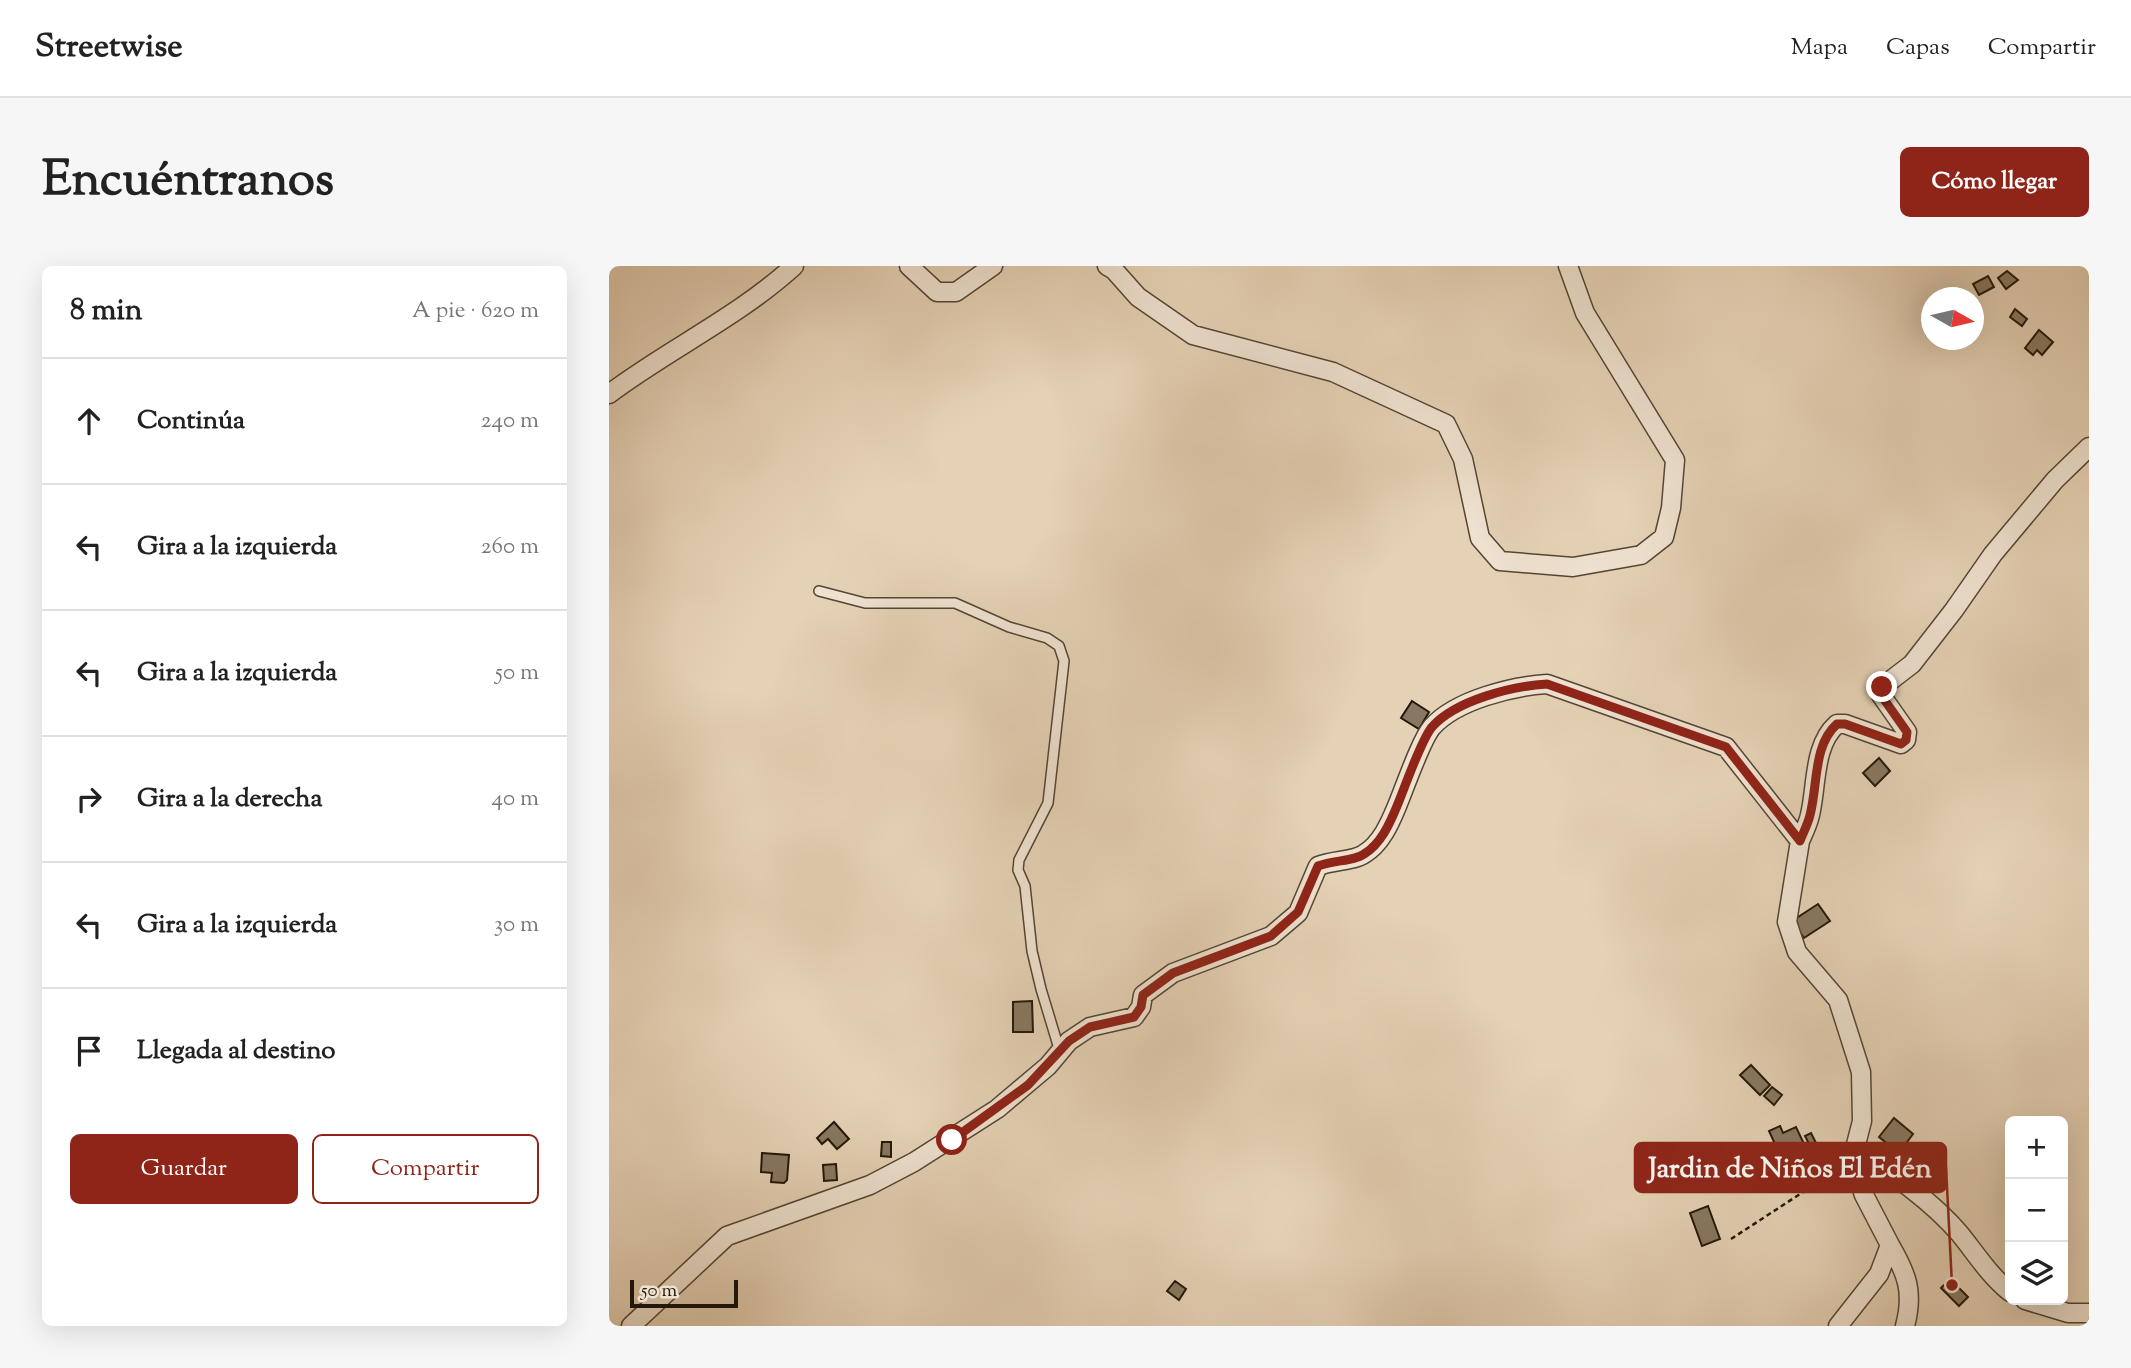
<!DOCTYPE html>
<html lang="es">
<meta charset="utf-8">
<style>
:root{--surface:#fff;--page:#f6f6f6;--text:#222;--muted:#767676;--line:#e0e0e0;--accent:#8f2418}
body{margin:0;font-family:"Sorts Mill Goudy",serif;background:var(--page);color:var(--text)}
.controls{position:absolute;right:21px;bottom:21px;display:grid;overflow:hidden;border-radius:10px;box-shadow:0 7px 28px #0002}
.controls button{width:63px;height:63px;display:grid;place-items:center;padding:0;border:0;border-bottom:2px solid var(--line);background:var(--surface);color:var(--text);font:35px sans-serif}
.compass{position:absolute;left:1312px;top:21px;width:63px;height:63px;border-radius:50%;background:var(--surface);box-shadow:0 7px 28px #0002;rotate:98deg}
.scale{position:absolute;left:21px;bottom:18px;width:108px;box-sizing:border-box;padding-left:7px;border:4px solid #231809;border-top:0;font-size:19px;line-height:24px;white-space:nowrap;color:#231809;-webkit-text-stroke:5px #eee1cf;paint-order:stroke}
.stop{position:absolute;width:21px;height:21px;margin:-16px;border:5px solid #8f2418;border-radius:50%;background:#fff}
.stop.end{background:#8f2418;border-color:#fff;box-shadow:0 2px 7px #0008}
.list{margin:0;padding:0;list-style:none}
h2{display:flex;justify-content:space-between;align-items:center;height:91px;margin:0;padding:0 28px;font-size:30px}
h2 small{font-size:23px;font-weight:400;color:var(--muted)}
.list li{display:grid;grid-template-columns:46px 1fr auto;gap:21px;align-items:center;box-sizing:border-box;height:126px;padding:0 28px;border-top:2px solid var(--line)}
.list b{display:block;font-size:26px;white-space:nowrap}
.list em{font-size:23px;font-style:normal;color:var(--muted)}
.actions{display:flex;gap:14px;padding:21px 28px}
.actions a{flex:1;padding:16px 0;border:2px solid var(--accent);border-radius:10px;text-align:center;font-size:24px;color:var(--accent)}
.actions .main{background:var(--accent);color:#fff}
.icon{flex:none;width:38px;height:38px;fill:none;stroke:currentColor;stroke-width:2;stroke-linecap:round;stroke-linejoin:round}
.map{position:relative;flex:none;width:1480px;height:1060px;overflow:hidden;border-radius:10px}
header{display:flex;align-items:center;gap:42px;box-sizing:border-box;height:98px;padding:0 35px;background:var(--surface);border-bottom:2px solid var(--line)}
header strong{font-size:33px}
nav{display:flex;gap:38px;margin-inline-start:auto;font-size:24px}
.intro{display:flex;align-items:center;justify-content:space-between;box-sizing:border-box;height:168px;padding:0 42px}
h1{margin:0;font-size:49px}
.button{padding:18px 32px;border-radius:10px;background:var(--accent);color:#fff;font-size:24px;font-weight:700}
main{display:flex;gap:42px;padding:0 42px}
aside{flex:1;background:var(--surface);border-radius:10px;box-shadow:0 7px 28px #0002}
.map>svg:first-child{display:block}
.building{fill:#887862;stroke:#231809;stroke-width:2}
.lines{fill:none;stroke-linecap:round;stroke-linejoin:round}
.service-casing{stroke:#544634;stroke-width:12}
.minor-casing{stroke:#544634;stroke-width:21}
.path{stroke:#231809;stroke-width:2.5;stroke-dasharray:5 3.5;stroke-linecap:butt}
.service{stroke:#eee1cf;stroke-width:9}
.minor{stroke:#eee1cf;stroke-width:18}
.route{stroke:#8f2418;stroke-width:9}
.leader{fill:none;stroke:#8f2418;stroke-width:2.5}
.callout-dot{fill:#8f2418;stroke:#eee1cf;stroke-width:2.5}
.callout{fill:#8f2418;stroke:#8f2418;stroke-width:2.5}
.callout-label{font-size:28px;text-anchor:middle;font-weight:bold;fill:#fff}
</style>
<header>
<strong>Streetwise</strong>
<nav><a>Mapa</a><a>Capas</a><a>Compartir</a></nav>
</header>
<div class="intro"><h1>Encuéntranos</h1><a class="button">Cómo llegar</a></div>
<main>
<aside>
<h2>8 min<small>A pie · 620 m</small></h2>
<ul class="list">
<li><svg class="icon" aria-label="ahead" viewBox="0 0 24 24"><path d="M12 20V5M6 11l6-6 6 6"/></svg><div><b>Continúa</b></div><em>240 m</em></li>
<li><svg class="icon" aria-label="left" viewBox="0 0 24 24"><path d="M17 20v-9H6M10 6l-5 5 5 5"/></svg><div><b>Gira a la izquierda</b></div><em>260 m</em></li>
<li><svg class="icon" aria-label="left" viewBox="0 0 24 24"><path d="M17 20v-9H6M10 6l-5 5 5 5"/></svg><div><b>Gira a la izquierda</b></div><em>50 m</em></li>
<li><svg class="icon" aria-label="right" viewBox="0 0 24 24"><path d="M7 20v-9h11M14 6l5 5-5 5"/></svg><div><b>Gira a la derecha</b></div><em>40 m</em></li>
<li><svg class="icon" aria-label="left" viewBox="0 0 24 24"><path d="M17 20v-9H6M10 6l-5 5 5 5"/></svg><div><b>Gira a la izquierda</b></div><em>30 m</em></li>
<li><svg class="icon" aria-label="arrive" viewBox="0 0 24 24"><path d="M6 21V4h12l-3 4 3 4H6"/></svg><div><b>Llegada al destino</b></div></li>
</ul>
<div class="actions"><a class="main">Guardar</a><a>Compartir</a></div>
</aside>
<div class="map">
<svg width="1480" height="1060" viewBox="0 0 1480 1060">
<rect width="100%" height="100%" fill="#e5d1b5"/>
<filter id="stains"><feTurbulence type="fractalNoise" baseFrequency=".00286" numOctaves="4"/><feColorMatrix values="0 0 0 0 .2 0 0 0 0 .09 0 0 0 0 .02 0 0 0 .5 -.17"/></filter>
<radialGradient id="worn" r=".72"><stop offset=".6" stop-color="#630" stop-opacity="0"/><stop offset="1" stop-color="#630" stop-opacity=".3"/></radialGradient>
<path class="building" d="M1398,5L1409,14L1397,23L1389,12Z
M1379,10L1385,21L1370,29L1364,18Z
M1406,43L1418,53L1413,60L1401,51Z
M1430,64L1444,76L1433,89L1428,84L1424,89L1416,82Z
M803,435L820,446L810,463L792,452Z
M1270,492L1281,505L1266,520L1254,507Z
M1209,638L1221,655L1195,672L1183,655Z
M423,735L424,766H404V736Z
M1142,799L1161,819L1151,829L1131,809Z
M1163,821L1173,829L1165,839L1155,830Z
M1285,852L1304,868L1290,887L1270,871Z
M225,856L240,873L228,883L219,873L213,878L208,872Z
M1171,860L1174,867L1187,861L1207,903L1180,916L1175,904L1182,901L1177,889L1172,891L1160,865Z
M1202,867L1211,885L1205,888L1196,870Z
M273,876H282V891L272,890Z
M153,887L180,889L178,914L175,917L162,916L163,907L152,906Z
M227,898L228,914L215,915L214,899Z
M1099,940L1111,973L1093,980L1081,947Z
M1341,1013L1359,1031L1350,1040L1332,1022Z
M566,1015L577,1023L570,1034L558,1025Z"/>
<g class="lines">
<defs>
<path id="service" d="M210,325L256,337H346L400,361L438,372L450,380L455,395L439,537L410,594L409,604L416,620L423,685L432,723L451,786"/>
<path id="minor" d="M300,0L328,26H347L384,0
M498,0L505,4L529,31L584,69L724,106L837,158L854,193L871,272L891,295L964,301L1032,289L1055,271L1062,242L1066,194L976,47L959,0
M0,128C60,83 129,51 185,0
M1191,575C1195,566 1199,558 1201,549C1208,520 1204,479 1228,458H1236L1292,478L1297,474L1298,466L1272,429L1273,421L1303,398L1345,344L1384,288L1446,214L1480,181
M1246,883C1283,908 1322,934 1351,968C1367,988 1381,1010 1401,1026
M1281,979C1298,1008 1305,1026 1296,1060
M1416,1034L1459,1047H1480
M22,1060L118,970L261,919L305,896L388,843L439,800L460,775L481,761L525,751L532,741L534,729L564,707L662,670L689,647L709,600C724,594 745,595 755,588C772,578 781,557 788,540C796,521 812,474 823,461C847,434 904,420 938,418L1117,481L1191,575L1178,656L1188,686L1229,734L1252,806L1253,855L1243,894L1255,929L1281,979L1270,1008L1229,1060"/>
</defs>
<use href="#service" class="service-casing"/>
<use href="#minor" class="minor-casing"/>
<path class="path" d="M1122,973L1231,902"/>
<use href="#service" class="service"/>
<use href="#minor" class="minor"/>
</g>
<g class="lines">
<path class="route" d="M343,874L419,819L460,775L481,761L525,751L532,741L534,729L564,707L662,670L689,646L709,600C725,594 746,595 755,588C772,578 781,557 788,540C796,521 812,474 823,461C847,434 904,420 938,418L1117,481L1191,575C1194,567 1199,558 1201,549C1209,519 1204,479 1228,458H1236L1292,478L1297,474L1298,466L1272,429L1273,421"/>
</g>
<path class="leader" d="M1343 1019L1337 901"/>
<circle class="callout-dot" cx="1343" cy="1019" r="7"/>
<rect class="callout" x="1026" y="877" width="311" height="49" rx="7"/>
<g class="callout-label">
<text x="1181" y="911">Jardin de Niños El Edén</text>
</g>
<rect width="100%" height="100%" filter="url(#stains)"/>
<rect width="100%" height="100%" fill="url(#worn)"/>
</svg>
<div class="controls">
<button>+</button>
<button>−</button>
<button><svg class="icon" aria-label="layers" viewBox="0 0 24 24"><path d="M12 4l9 5-9 5-9-5zM3 14l9 5 9-5"/></svg></button>
</div>
<svg class="compass" viewBox="-18 -18 36 36"><path d="M0-13l5 13h-10z" fill="#e53935"/><path d="M0 13l5-13h-10z" fill="#767676"/></svg>
<div class="scale">50 m</div>
<div class="stop" style="left:343px;top:874px"></div>
<div class="stop end" style="left:1273px;top:421px"></div>
</div>
</main>
